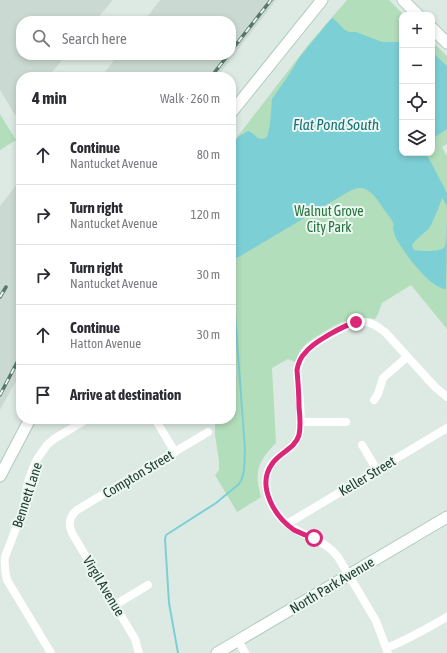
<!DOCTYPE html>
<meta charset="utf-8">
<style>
:root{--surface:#fff;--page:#f2f2f3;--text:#2b2b33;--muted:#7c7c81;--line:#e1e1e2}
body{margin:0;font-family:"Asap Condensed",sans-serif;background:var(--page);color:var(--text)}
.controls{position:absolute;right:12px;top:12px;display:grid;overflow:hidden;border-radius:8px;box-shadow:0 2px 6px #0003}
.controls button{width:36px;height:36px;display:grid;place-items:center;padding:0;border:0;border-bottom:1px solid var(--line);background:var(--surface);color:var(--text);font:20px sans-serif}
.stop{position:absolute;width:12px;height:12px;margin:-9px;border:3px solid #db2777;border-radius:50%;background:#fff}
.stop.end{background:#db2777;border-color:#fff;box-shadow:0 1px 4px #0008}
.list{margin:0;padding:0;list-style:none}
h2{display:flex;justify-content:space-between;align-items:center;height:52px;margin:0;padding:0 16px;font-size:17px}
h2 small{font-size:13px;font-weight:400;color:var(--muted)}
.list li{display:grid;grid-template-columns:26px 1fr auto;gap:12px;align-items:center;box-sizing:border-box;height:60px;padding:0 16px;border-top:1px solid var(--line)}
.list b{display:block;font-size:15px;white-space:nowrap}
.list p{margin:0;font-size:13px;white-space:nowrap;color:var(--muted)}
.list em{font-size:13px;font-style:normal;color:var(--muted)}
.icon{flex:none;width:22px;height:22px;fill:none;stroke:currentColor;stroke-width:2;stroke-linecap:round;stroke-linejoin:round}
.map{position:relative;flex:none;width:447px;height:653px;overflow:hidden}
.search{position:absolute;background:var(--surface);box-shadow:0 2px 6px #0003;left:16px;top:16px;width:220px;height:44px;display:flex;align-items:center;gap:10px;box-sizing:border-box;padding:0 14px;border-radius:16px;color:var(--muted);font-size:15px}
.panel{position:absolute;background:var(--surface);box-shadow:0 2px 6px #0003;left:16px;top:72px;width:220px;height:352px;border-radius:16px}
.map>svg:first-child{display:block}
.built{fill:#cadad2}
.green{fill:#b2debb}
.water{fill:#7dcfd6}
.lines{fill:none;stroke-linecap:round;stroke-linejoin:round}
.stream{stroke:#7dcfd6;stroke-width:2}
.secondary-casing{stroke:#aecbbe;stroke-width:13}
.street{stroke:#fff;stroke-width:8}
.secondary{stroke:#fff;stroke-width:11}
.rail-casing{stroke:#56776c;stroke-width:3.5}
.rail{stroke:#ecf7f1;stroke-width:2;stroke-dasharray:6;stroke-linecap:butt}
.route{stroke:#db2777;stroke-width:5}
.labels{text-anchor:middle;stroke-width:4;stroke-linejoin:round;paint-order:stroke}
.park-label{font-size:14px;fill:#24743d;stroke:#ecf7f1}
.street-label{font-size:14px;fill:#1d3a30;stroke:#ecf7f1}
.water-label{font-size:15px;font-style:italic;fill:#13717a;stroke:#ecf7f1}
</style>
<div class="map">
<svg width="447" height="653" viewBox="0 0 447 653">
<rect width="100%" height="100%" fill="#dceae3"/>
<path class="built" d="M0,0H113L95,21H21V55H66L48,77H21V108L15,115L0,90Z
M160,0H276L217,77H101L118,55H231V21H144Z
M21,179V372L0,410V206Z"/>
<path class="green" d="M347,0H389L404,15H402V153H432V42L447,56V144L442,147L447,156V329L411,285L382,303L378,314L375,319C346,314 331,328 308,342C301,348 298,354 295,362L288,359L272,368L276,443C257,462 254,472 261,497L237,512L215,475L219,470V461L215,435V419H231V145L308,45Z
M0,114L16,140L0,150Z"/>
<path class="water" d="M332,18L335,20L345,30L349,32H356L382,42H402V153H426L447,193V206L442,198C439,206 436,215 432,223C428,232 418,236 412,245L414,250C420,251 442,253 445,246C447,241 446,229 447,223L446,289C430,288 405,254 397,240C395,237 394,232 393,229C393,227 394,224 393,223C392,219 388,215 386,212C380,204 372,188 360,188C354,188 348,192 343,195L244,254L235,259H231V146L238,137L248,131C258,134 254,141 266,138L268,134L270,124L272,99L290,73L299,58L330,20Z
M432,52L447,66V129L432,139Z"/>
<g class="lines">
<path class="stream" d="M178,653L169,603L165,539L166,535L216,503L239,484C246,474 244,461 245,449L231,260"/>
<defs>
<path id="secondary" d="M403,0L418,15
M432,28L447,43
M231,113L322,0
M0,476L30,419
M217,653L447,517"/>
</defs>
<use href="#secondary" class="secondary-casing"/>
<path class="street" d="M374,400L378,394L383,378L407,357
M155,419L175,452
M300,422H346
M362,445L377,470
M287,524L447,428
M115,605L148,585
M238,640L245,653
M386,648C408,640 427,628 447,617
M51,653L7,580C5,572 4,565 5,557L24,507L28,482L31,473L37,459L47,445L54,439L87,419
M139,653L135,639L72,533C68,524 69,517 77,510L208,432
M388,653L376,621L338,557C323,537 297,536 281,518C267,503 259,476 275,460C283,452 294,448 298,437C304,423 298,386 297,370C299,363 301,356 306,351C315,342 351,321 363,322C372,322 378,327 385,332L435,387L447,397"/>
<use href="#secondary" class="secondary"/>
<defs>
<path id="rail" d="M231,51L271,0
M211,77L228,55
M0,297L6,287
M0,395L21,355"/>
</defs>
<use href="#rail" class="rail-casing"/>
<use href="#rail" class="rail"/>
</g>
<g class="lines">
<path class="route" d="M314,538C307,536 300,533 294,530C275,517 256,486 272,464C280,452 295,449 299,435C301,426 300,416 299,407C299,395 298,382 297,370C298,364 300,358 305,353C313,342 343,326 356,322"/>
</g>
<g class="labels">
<g class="park-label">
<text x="329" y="216">Walnut Grove<tspan x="329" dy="16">City Park</tspan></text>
</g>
<g class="street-label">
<text transform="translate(138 474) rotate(-31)" y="5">Compton Street</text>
<text transform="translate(367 476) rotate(-31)" y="5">Keller Street</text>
<text transform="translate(27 495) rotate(-72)" y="5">Bennett Lane</text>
<text transform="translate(332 585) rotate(-31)" y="5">North Park Avenue</text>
<text transform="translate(104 586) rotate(59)" y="5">Virgil Avenue</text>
</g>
<g class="water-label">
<text x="336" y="130">Flat Pond South</text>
</g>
</g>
</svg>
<div class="controls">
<button>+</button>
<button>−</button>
<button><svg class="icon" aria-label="locate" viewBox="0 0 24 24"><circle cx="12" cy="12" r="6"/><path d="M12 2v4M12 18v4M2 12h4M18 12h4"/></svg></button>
<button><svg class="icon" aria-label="layers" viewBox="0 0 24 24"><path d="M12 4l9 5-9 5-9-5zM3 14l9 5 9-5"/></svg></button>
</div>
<div class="stop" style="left:314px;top:538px"></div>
<div class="stop end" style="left:356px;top:322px"></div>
<div class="search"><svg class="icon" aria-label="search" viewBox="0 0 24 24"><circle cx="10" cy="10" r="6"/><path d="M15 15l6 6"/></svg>Search here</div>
<section class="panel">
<h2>4 min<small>Walk · 260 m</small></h2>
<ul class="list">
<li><svg class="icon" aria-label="ahead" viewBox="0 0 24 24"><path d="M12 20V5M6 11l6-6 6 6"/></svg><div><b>Continue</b><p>Nantucket Avenue</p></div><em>80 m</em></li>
<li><svg class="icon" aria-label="right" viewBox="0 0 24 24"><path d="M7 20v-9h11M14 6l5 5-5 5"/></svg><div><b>Turn right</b><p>Nantucket Avenue</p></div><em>120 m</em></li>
<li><svg class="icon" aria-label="right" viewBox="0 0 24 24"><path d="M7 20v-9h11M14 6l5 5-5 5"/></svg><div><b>Turn right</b><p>Nantucket Avenue</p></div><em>30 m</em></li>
<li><svg class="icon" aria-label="ahead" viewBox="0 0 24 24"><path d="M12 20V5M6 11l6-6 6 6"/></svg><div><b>Continue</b><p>Hatton Avenue</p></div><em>30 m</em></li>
<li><svg class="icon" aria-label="arrive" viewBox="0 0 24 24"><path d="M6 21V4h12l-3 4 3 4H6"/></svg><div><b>Arrive at destination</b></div></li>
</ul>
</section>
</div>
